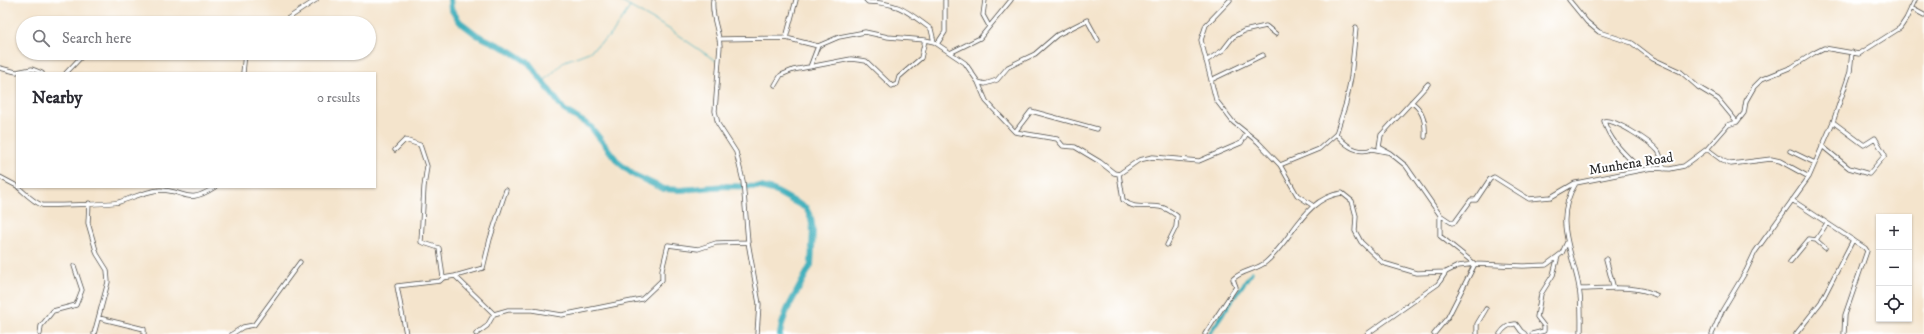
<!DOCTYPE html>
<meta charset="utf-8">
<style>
:root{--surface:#fff;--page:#f2f2f3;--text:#2b2b33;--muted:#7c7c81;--line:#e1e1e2}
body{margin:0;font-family:"IM FELL DW Pica",serif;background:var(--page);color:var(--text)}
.controls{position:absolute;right:12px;bottom:12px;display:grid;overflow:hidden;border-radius:0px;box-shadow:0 1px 3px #0004}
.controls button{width:36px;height:36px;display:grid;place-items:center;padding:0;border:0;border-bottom:1px solid var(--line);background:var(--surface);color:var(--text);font:20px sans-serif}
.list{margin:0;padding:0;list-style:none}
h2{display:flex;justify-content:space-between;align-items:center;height:52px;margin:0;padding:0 16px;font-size:17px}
h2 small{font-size:13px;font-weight:400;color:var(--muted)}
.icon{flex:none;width:22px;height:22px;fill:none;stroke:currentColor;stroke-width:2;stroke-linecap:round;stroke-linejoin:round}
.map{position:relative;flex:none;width:1924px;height:334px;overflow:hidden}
.search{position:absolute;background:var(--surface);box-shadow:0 1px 3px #0004;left:16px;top:16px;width:360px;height:44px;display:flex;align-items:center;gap:10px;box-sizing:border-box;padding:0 14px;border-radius:22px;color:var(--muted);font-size:15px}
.panel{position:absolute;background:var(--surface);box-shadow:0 1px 3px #0004;left:16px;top:72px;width:360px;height:116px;border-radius:0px}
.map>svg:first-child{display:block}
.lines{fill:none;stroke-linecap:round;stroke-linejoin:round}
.stream{stroke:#40afbb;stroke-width:1}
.canal{stroke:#40afbb;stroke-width:3.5}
.river{stroke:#40afbb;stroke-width:6}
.minor-casing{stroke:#494743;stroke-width:5}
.minor{stroke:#fff;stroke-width:3.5}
.labels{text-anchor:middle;stroke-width:4;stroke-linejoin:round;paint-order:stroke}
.street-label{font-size:14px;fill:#2b2b2b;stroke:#fff}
</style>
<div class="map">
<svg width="1924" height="334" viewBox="0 0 1924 334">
<rect width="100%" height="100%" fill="#fff"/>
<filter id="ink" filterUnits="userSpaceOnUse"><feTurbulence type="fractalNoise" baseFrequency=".025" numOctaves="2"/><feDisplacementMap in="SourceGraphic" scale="8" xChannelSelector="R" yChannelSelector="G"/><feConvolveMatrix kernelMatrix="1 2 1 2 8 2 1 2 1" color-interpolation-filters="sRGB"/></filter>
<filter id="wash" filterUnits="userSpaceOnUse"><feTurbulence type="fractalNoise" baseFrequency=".012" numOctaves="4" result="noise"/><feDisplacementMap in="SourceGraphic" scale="16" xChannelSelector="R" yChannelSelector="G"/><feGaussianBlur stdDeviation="0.9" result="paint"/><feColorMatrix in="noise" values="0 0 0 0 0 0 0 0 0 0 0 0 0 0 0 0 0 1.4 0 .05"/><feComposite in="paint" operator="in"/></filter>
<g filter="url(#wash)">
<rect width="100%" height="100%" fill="#f4e4cc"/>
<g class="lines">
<path class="stream" d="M618,0L669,29L716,61
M543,82L565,61L589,52L612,34L630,7"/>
<path class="canal" d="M1209,334L1252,272"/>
<path class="river" d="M450,0L451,9L460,22L477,35L509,50L529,63L564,110L590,126L619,163L634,175L664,189L681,190L726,186L761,187L773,190L806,208L811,218L813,231L811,265L787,310L782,324L780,334"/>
</g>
</g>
<g filter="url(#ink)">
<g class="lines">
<defs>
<path id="minor" d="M713,0C711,17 719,30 720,46L715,111L718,124L736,152L743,181L748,242L759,304L757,334
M866,0L868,2C900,3 906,11 931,29L934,42
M985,0L983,15L989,26
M1230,0L1206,25L1201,40L1216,100L1233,122L1258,142L1280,165L1297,195L1312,205
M1569,0L1587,22L1599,32L1632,43L1653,59L1681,72L1698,87L1718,99L1737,122
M1911,8L1924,15
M281,23L316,0
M786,38L796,0
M719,39L786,38L818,46
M937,44L945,32V0
M950,53L980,38L1011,0
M1206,61L1223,50L1233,37L1244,31L1266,26L1276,34
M810,67L818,46L839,37L865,32L888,37L925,40
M0,68L16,72L32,69L42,73
M66,73L85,53
M243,73L245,53
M1211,80L1263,55
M978,82L985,84L997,80L1008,67L1035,54L1057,35L1087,20L1098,40
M1428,84L1381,135L1379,147L1390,153L1406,166L1440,215V236L1475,264L1448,317L1434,334
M775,85L781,75L793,70L851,59L866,61L892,86L897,84L899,77L921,58L925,40L934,42L965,63L978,82L986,101L1015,132L1057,139L1063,146L1075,147L1100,162L1114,173L1119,174L1139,160L1153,157L1199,161L1241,143L1247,133
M1411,102C1424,110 1426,124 1425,137
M1015,132L1031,111L1097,129
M1336,134C1345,145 1357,155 1372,149L1387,152
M1822,146L1849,168L1869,174L1885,155L1875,138L1864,145L1833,122
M1707,149L1723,161L1731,164L1771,159L1780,161L1809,177
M395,150L405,140L420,145L427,166L424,187L421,242L439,248L443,278L455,276L494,314
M1790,151L1815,163
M1280,165L1319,149L1336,134L1346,103L1351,77L1356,27
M1641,170C1626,155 1610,142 1604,121C1615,119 1651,142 1658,151C1661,155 1662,163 1664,169
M1119,174L1123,200C1136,211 1145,204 1160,207C1166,208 1172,212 1177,216L1176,227L1167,245
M0,177L17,186
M18,187C25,193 33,202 42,205C47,206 113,204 119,202C132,198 146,191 160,190C186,190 186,206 215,187
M1792,200L1865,248L1867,251L1845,315L1844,334
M89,203L88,223L97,254L107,270L108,282L94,334
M1440,215L1452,223L1455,222L1471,200H1476L1490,179L1494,177L1529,199L1551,197L1575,183
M1825,248L1816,240L1827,223
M1606,259L1614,289
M1790,262L1809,239L1816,240
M455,276L483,268L490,239L506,190
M1579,289C1604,289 1634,284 1656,295
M99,318L144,329V334
M40,334L41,326L53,311L76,305L82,290L74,266
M232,334L243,327L254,325L300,262
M406,334L397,286L440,281L443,278
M476,334L487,326L494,314L508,310H532L562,315L642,299L662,280V270L668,245L698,249L716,243L748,242
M1205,334L1236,287L1233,279C1242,270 1257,270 1266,262C1293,239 1304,198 1342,193L1352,201L1356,216L1355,231L1361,242L1383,263L1417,273L1446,272L1458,266L1475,264L1523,266L1546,265L1562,253L1567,242
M1367,334L1438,284L1446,272
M1477,334V324L1486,309
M1500,334C1503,329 1510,323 1516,324L1521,331L1525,334
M1532,334L1544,331V326L1537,317L1541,294L1553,275L1558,256
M1581,334C1581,317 1582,299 1578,282C1570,246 1554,218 1576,183L1636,171L1652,168L1670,169L1684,166L1707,149L1728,125L1737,122L1744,113L1746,101L1754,87L1762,79L1792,67L1814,53L1824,48L1859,54L1900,28L1906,19L1915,0
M1712,334L1722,311L1746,271L1755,252L1809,177L1833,122L1850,72L1852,52
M1796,334L1821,302L1853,240"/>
</defs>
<use href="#minor" class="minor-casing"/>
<use href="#minor" class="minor"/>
</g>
</g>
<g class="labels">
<g class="street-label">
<text transform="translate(1631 163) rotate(-9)" y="5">Munhena Road</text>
</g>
</g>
</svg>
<div class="controls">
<button>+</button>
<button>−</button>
<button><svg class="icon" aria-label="locate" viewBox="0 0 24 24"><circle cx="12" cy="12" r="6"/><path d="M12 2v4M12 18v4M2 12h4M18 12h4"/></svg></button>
</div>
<div class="search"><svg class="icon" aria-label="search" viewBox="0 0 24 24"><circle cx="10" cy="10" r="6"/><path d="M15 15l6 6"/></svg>Search here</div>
<section class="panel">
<h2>Nearby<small>0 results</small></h2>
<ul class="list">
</ul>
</section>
</div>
